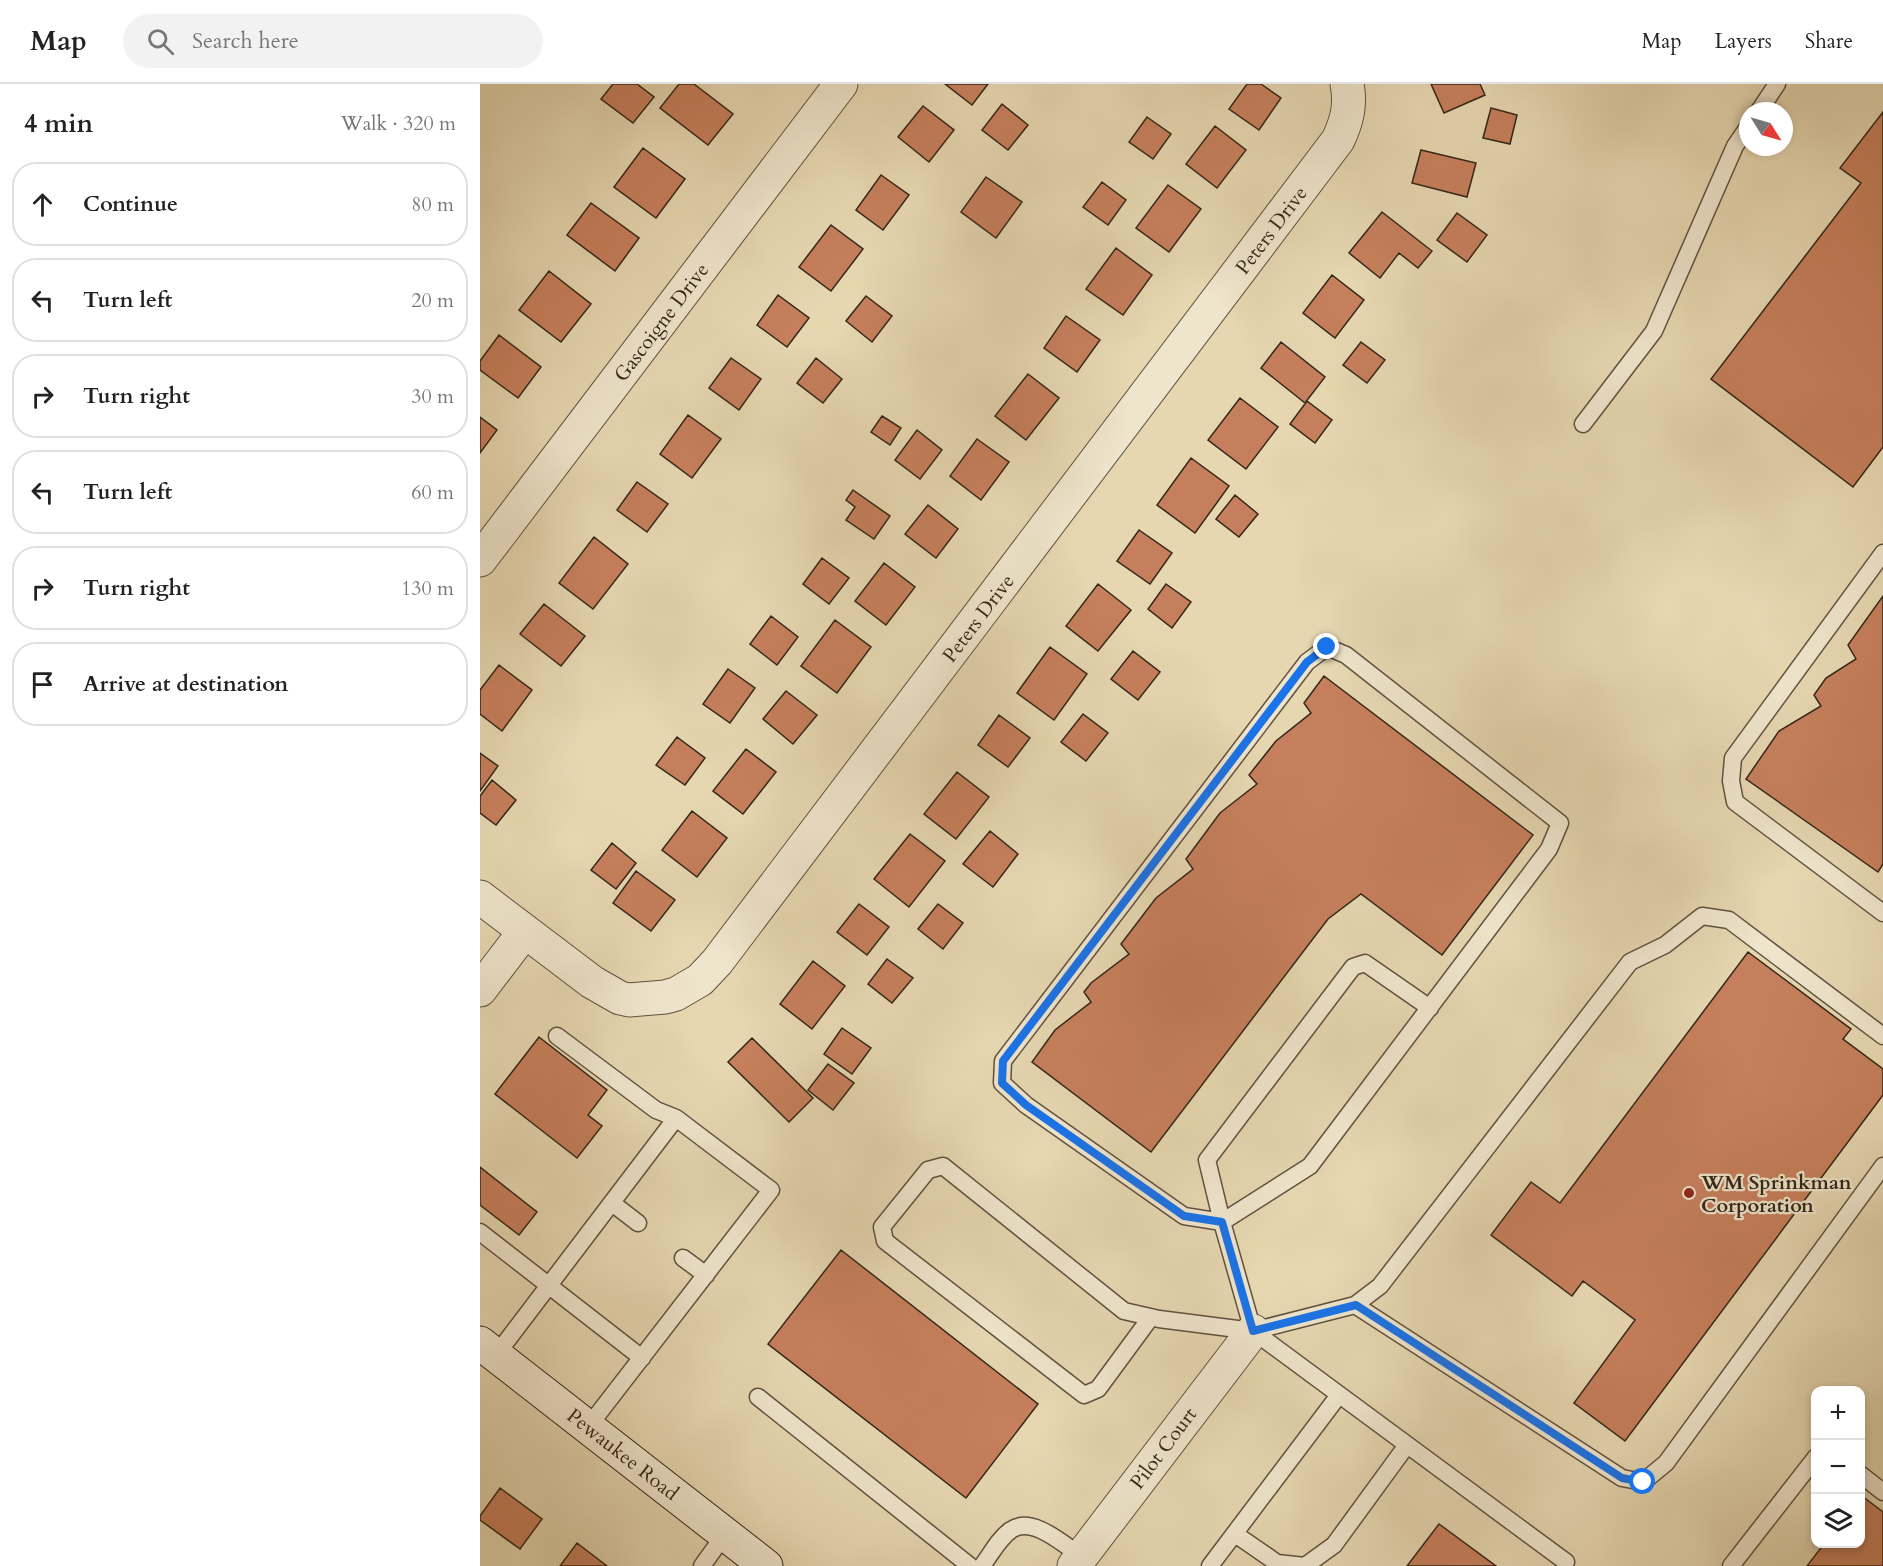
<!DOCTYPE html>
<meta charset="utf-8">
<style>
:root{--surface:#fff;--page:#f2f2f2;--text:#222;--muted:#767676;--line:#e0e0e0}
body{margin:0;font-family:Cardo,serif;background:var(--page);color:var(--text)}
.controls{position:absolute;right:18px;bottom:18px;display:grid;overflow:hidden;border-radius:12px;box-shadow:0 3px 9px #0003}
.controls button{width:54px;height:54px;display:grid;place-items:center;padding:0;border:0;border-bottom:2px solid var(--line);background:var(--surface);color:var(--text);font:30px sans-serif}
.compass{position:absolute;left:1259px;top:18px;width:54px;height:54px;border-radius:50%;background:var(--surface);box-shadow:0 3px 9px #0003;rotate:127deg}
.stop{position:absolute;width:18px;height:18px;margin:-14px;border:4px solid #1a73e8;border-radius:50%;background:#fff}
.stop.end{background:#1a73e8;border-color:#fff;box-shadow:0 2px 6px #0008}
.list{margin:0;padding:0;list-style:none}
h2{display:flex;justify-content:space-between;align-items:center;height:78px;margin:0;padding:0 24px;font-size:26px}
h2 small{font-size:20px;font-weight:400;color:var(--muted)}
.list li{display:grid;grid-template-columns:39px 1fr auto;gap:18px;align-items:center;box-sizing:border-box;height:84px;margin:0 12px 12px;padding:0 12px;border:2px solid var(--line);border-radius:24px}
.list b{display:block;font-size:22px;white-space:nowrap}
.list em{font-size:20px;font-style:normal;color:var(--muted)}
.icon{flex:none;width:33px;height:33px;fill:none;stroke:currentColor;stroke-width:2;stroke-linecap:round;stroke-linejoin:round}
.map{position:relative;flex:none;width:1403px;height:1482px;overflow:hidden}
header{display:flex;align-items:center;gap:36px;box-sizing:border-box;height:84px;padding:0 30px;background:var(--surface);border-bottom:2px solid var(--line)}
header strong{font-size:28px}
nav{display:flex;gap:33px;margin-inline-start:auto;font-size:21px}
.search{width:420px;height:54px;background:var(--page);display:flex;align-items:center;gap:15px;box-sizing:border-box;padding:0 21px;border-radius:33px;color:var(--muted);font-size:22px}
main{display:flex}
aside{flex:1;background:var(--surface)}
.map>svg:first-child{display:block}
.building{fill:#c67f5c;stroke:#332619;stroke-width:1.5}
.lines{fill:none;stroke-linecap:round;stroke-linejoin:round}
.service-casing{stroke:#60523f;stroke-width:19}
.minor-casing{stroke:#60523f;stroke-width:35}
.secondary-casing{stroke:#332619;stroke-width:35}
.service{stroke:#efe5cc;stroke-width:16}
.minor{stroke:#efe5cc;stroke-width:33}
.secondary{stroke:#efe5cc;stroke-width:33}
.route{stroke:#1a73e8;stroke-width:8}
.poi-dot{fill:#8f2418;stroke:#efe5cc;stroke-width:2}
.labels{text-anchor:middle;stroke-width:4.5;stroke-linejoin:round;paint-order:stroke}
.street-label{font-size:20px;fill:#332619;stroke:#efe5cc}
.poi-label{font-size:20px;font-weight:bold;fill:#332619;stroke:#efe5cc;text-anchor:start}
</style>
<header>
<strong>Map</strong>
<div class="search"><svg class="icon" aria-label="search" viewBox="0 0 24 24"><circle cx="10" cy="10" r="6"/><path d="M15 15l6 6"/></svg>Search here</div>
<nav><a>Map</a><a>Layers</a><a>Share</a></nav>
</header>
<main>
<aside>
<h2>4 min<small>Walk · 320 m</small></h2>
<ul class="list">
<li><svg class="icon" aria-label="ahead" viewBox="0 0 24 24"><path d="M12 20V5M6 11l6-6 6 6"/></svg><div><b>Continue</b></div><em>80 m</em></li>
<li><svg class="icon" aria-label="left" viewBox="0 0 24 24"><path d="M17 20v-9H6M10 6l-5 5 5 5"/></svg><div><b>Turn left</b></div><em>20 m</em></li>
<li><svg class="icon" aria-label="right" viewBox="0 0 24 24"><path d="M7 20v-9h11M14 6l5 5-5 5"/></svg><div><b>Turn right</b></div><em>30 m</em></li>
<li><svg class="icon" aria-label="left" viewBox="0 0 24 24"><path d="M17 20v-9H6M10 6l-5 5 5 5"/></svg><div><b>Turn left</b></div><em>60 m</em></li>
<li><svg class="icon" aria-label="right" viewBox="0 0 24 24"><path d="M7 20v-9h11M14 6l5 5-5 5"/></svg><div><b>Turn right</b></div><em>130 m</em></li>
<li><svg class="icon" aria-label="arrive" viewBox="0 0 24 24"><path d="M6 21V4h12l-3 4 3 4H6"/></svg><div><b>Arrive at destination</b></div></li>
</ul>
</aside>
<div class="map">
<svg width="1403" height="1482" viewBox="0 0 1403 1482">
<rect width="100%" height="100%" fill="#e6d7b1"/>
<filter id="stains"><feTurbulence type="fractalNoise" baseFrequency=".00333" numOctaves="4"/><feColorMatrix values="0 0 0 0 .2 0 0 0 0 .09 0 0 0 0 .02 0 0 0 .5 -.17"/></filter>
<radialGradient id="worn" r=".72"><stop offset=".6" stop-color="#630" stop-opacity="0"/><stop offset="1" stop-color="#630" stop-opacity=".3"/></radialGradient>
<path class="building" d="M133,0H157L174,13L153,39L121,15Z
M199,0H214L253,30L228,61L180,24Z
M465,0H508L492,21Z
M767,0H781L801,14L779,46L749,25Z
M951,0H1000L1005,11L964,29Z
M522,20L548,41L528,66L502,46Z
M443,22L474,46L449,78L418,53Z
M1011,24L1037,31L1030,60L1003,54Z
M1403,28V363L1373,403L1231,295L1381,99L1360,84Z
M667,33L691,50L673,75L649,58Z
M735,42L766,66L737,104L706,80Z
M163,64L205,95L176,134L134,103Z
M941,66L996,79L987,113L932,99Z
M401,91L429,111L403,146L376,126Z
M506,93L542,118L516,154L481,128Z
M622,98L646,116L628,141L603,123Z
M688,101L721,125L689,168L656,144Z
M111,119L159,154L135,187L87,151Z
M902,128L952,167L938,184L919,169L900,194L869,169Z
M977,129L1007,151L987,178L957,156Z
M351,141L383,165L351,207L319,183Z
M636,164L672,191L643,231L606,205Z
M69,187L111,220L81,258L39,226Z
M852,191L884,216L855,254L823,229Z
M298,211L329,234L307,263L277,241Z
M386,212L412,232L392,258L366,237Z
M586,232L620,256L597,288L564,264Z
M19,251L61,283L38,314L0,286V277Z
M801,258L845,293L825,319L781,284Z
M881,258L905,276L887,299L863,281Z
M251,274L281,295L259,326L229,304Z
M336,274L362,295L343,319L317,299Z
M548,290L579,314L546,356L515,332Z
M760,314L798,343L766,385L728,356Z
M827,317L852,336L835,359L810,340Z
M208,331L241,355L212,394L180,370Z
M402,332L421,344L410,361L391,348Z
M0,333L17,346L0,369Z
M437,346L462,366L440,395L415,376Z
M497,355L529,378L501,416L470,392Z
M711,374L749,402L715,449L677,421Z
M157,398L188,420L167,448L137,426Z
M373,406L410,432L394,455L366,436L375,423L366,416Z
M755,411L778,430L759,453L736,435Z
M448,421L478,445L456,474L425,450Z
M659,446L692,469L670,500L637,477Z
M114,453L148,480L113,525L79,499Z
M342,474L369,494L349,520L323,500Z
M404,479L435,503L406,541L375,517Z
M618,500L651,526L618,567L586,542Z
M686,500L711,518L692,544L668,525Z
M1403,512V780L1398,788L1266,695L1299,647L1341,622L1334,611L1346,594L1376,575L1368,561Z
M64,520L105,552L81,582L40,550Z
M291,532L318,553L297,581L270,560Z
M355,536L391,563L357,609L321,582Z
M570,563L607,590L574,636L537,609Z
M653,567L680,588L658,616L631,595Z
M19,581L52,606L22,647L0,630V606Z
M248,585L275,604L250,639L223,620Z
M844,592L1053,751L962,871L881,810L848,835L671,1068L552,978L575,946L611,918L604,908L611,899L649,870L641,860L676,814L713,785L706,775L740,729L777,700L769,691L796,657L831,629L824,619Z
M306,607L337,631L313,660L283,635Z
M603,630L628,649L606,677L581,658Z
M519,631L550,654L528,683L498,661Z
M197,653L225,674L205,701L176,681Z
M266,665L296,688L263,730L233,707Z
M0,669L18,682L0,707Z
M477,688L509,713L476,755L444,730Z
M12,696L36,716L16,741L0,729V712Z
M212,727L247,754L217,793L182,766Z
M510,747L538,770L513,803L483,780Z
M430,750L465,777L429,823L394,795Z
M132,759L156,779L136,805L111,786Z
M156,787L195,816L171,847L133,819Z
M379,820L409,843L387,871L357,848Z
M458,820L483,839L463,865L438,845Z
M1268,868L1371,945L1363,955L1403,985V1011L1145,1357L1094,1319L1155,1236L1103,1197L1092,1212L1011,1151L1051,1098L1080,1119Z
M407,875L433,894L412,919L388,900Z
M333,877L365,902L332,945L300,920Z
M362,944L391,964L372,990L344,970Z
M59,953L127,1006L108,1031L122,1042L97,1074L15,1010Z
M272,954L333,1014L309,1038L248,978Z
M348,980L374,999L353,1026L328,1006Z
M0,1083L57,1128L39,1151L0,1121Z
M361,1166L558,1320L486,1414L288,1260Z
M20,1404L62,1435L40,1465L0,1436V1432Z
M1382,1412L1403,1428V1482H1327L1344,1460H1380Z
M959,1440L1016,1482H927Z
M97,1459L127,1482H80Z"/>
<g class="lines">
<defs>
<path id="service" d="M1279,27L1297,0
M1103,340L1174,247L1255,62L1268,43
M1403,469L1253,674L1251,697L1255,718L1403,829
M847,563L866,571L1080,739L1069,765L830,1082L742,1138L704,1132L546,1021L522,999L523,977L827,578Z
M950,924L885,879L873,883L727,1076L742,1138L773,1247L1086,1478
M77,952L176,1026L196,1034
M132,1119L158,1139
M0,1148L162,1274
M203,1174L226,1191
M875,1221L1142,1394L1163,1398L1186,1379L1403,1082
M671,1233L618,1305L604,1311L405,1157L402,1143L448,1086L463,1082L644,1227L679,1235L773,1247L875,1221L900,1202L1150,878L1185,861L1222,832L1249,836L1403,952
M16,1271L196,1034L291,1106L108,1343
M278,1313L490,1482
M1380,1390L1403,1408
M755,1450L797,1479L825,1482L854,1461L927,1361
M222,1482L245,1450
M502,1482C511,1470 519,1454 531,1446C552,1431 584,1461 601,1472
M730,1482L859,1311
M1251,1482L1336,1373"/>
<path id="minor" d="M0,476L361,0
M0,813L112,898L140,914L149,916L185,913L196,910L220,896L237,878L858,56C867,37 871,21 867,0
M0,906L45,847
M594,1482L773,1247"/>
<path id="secondary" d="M0,1259L286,1482"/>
</defs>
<use href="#service" class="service-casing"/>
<use href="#minor" class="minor-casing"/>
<use href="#secondary" class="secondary-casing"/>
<use href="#service" class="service"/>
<use href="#minor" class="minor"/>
<use href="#secondary" class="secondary"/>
</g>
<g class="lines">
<path class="route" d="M847,563L827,578L523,977L522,999L546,1021L704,1132L742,1138L773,1247L876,1221L1142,1394L1163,1398"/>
</g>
<circle class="poi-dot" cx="1209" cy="1109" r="6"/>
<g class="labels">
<g class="street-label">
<text transform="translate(791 146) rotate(-53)" y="7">Peters Drive</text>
<text transform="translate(181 238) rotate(-53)" y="7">Gascoigne Drive</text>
<text transform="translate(498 534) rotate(-53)" y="7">Peters Drive</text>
<text transform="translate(683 1364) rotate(-53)" y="7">Pilot Court</text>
<text transform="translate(143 1370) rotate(38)" y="7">Pewaukee Road</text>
</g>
<g class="poi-label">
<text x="1221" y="1105">WM Sprinkman<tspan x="1221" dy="23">Corporation</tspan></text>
</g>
</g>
<rect width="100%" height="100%" filter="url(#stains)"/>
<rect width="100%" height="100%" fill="url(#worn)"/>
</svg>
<div class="controls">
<button>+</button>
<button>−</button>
<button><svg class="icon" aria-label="layers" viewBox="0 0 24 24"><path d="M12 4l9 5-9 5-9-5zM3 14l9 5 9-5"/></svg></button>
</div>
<svg class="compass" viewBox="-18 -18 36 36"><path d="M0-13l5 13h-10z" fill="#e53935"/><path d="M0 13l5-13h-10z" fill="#767676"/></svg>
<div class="stop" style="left:1163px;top:1398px"></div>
<div class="stop end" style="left:847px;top:563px"></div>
</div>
</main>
